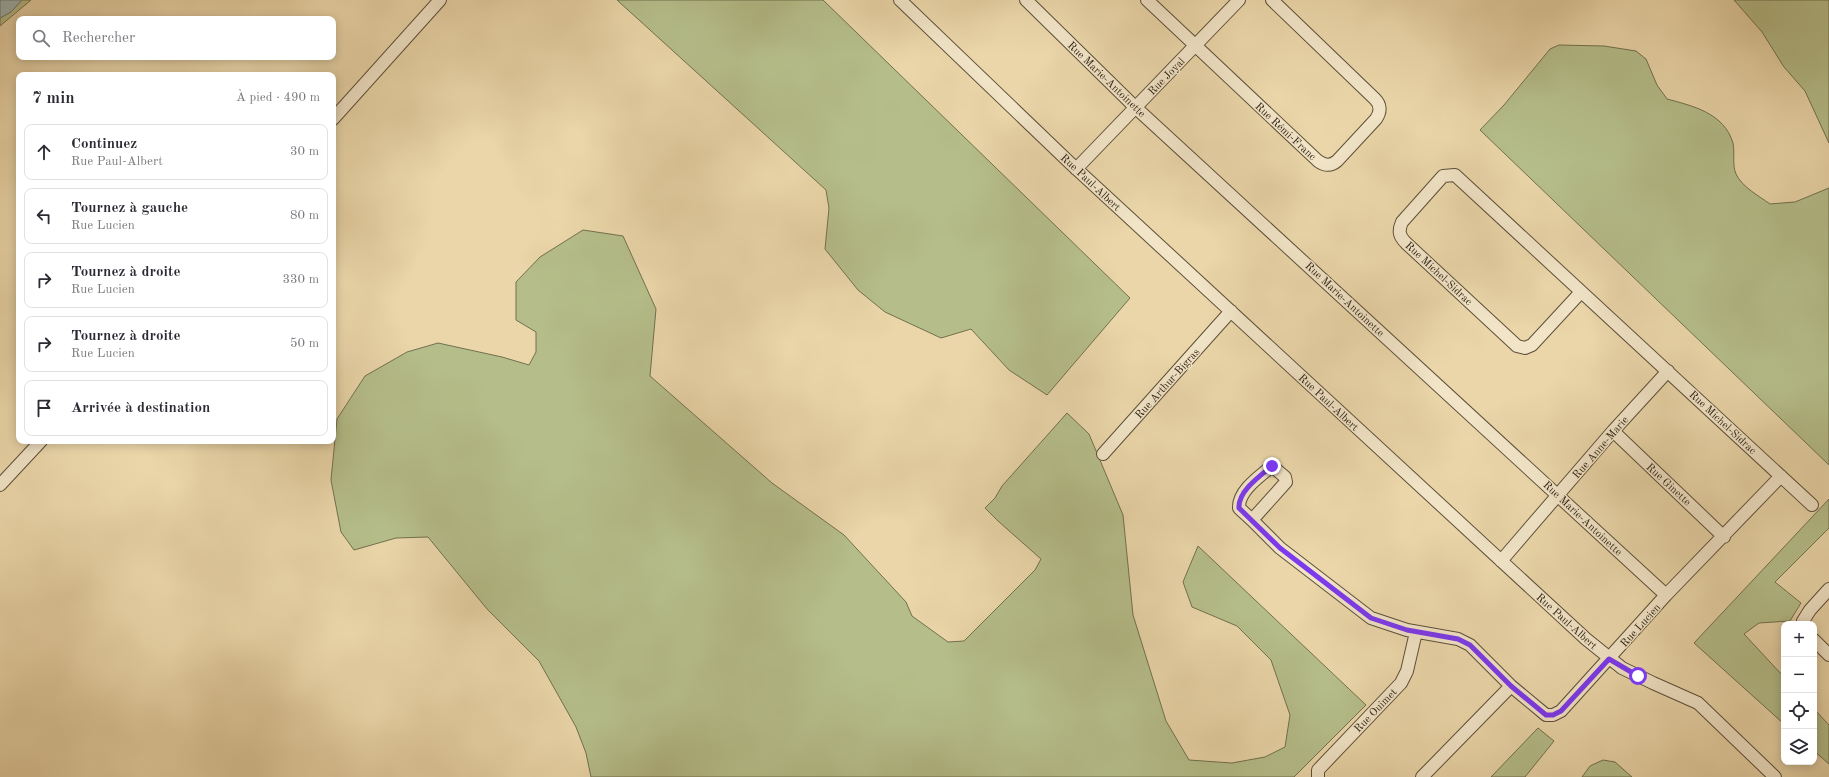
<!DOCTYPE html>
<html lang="fr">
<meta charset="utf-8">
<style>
:root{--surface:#fff;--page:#f7f7f7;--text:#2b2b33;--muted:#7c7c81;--line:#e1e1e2}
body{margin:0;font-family:"Old Standard TT",serif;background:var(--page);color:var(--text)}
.controls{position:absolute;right:12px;bottom:12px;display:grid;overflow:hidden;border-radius:8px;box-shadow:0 2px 10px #0003}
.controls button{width:36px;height:36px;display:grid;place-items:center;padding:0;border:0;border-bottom:1px solid var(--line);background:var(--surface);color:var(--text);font:20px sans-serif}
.stop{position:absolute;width:12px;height:12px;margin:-9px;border:3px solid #7c3aed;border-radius:50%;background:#fff}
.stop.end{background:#7c3aed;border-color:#fff;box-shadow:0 1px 4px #0008}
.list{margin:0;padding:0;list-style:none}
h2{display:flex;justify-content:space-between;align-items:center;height:52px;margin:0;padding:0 16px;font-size:17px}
h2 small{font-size:13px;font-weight:400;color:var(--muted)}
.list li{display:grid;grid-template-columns:26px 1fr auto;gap:12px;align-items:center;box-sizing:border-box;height:56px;margin:0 8px 8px;padding:0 8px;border:1px solid var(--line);border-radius:8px}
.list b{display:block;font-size:15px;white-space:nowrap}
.list p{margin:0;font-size:13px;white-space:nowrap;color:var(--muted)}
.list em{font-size:13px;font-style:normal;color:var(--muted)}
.icon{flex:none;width:22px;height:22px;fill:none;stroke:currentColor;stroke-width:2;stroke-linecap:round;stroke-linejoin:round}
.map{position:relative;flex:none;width:1829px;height:777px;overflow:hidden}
.search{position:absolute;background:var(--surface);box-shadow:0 2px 10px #0003;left:16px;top:16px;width:320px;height:44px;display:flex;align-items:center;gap:10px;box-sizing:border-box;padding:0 14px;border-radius:8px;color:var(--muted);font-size:15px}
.panel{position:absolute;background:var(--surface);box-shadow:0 2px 10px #0003;left:16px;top:72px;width:320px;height:372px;border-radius:8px}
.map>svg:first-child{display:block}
.green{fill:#b5be8a;stroke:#72704f}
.water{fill:#9db6b4;stroke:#717b74}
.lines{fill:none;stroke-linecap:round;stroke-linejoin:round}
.minor-casing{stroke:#5e4f39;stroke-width:14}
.minor{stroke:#f1e4c7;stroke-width:12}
.route{stroke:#7c3aed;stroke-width:5}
.labels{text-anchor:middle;stroke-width:3;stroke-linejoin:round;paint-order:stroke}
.street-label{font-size:11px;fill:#2f2214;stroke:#f1e4c7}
</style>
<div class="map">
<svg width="1829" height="777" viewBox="0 0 1829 777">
<rect width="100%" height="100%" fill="#ead6a9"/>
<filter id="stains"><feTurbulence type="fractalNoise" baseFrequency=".005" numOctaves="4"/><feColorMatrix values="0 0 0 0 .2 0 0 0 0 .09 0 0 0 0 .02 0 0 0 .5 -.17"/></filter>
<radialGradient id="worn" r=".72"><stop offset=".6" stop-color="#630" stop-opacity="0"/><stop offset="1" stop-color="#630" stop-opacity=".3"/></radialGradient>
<path class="green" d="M22,0H31L0,26V18L11,12Z
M617,0H823L1130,298L1047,395L1009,370L971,329L941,338L885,312L858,290L825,249L829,208L826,190Z
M1734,0H1829V143L1805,91L1784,67L1762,32Z
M1559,45L1604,46L1636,51L1646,59L1657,85L1667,99C1693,106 1724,113 1733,143C1735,153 1732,165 1736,174C1742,187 1759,196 1770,204L1795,202L1829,188V465L1480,130L1504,105L1550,49Z
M583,230L623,236L656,309L650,376L772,483L844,535L906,602L912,616L948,642L964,641L1035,570L1041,559L998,521L985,508L995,498L1002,486L1067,413L1089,434L1123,515L1133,615L1166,721L1189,760L1232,763L1265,757L1285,747L1290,715L1271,660L1237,626L1192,607L1183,582L1198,546L1366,705L1294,777H591L586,753L576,727L539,661L487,609L428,537L396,538L354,550L341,532L331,480L337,419L365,376L407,352L438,343L502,357L529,365L536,352V332L516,320V282L540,257Z
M1829,499V528L1775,582L1801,603L1790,621L1759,623L1744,634L1784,677V724L1694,643Z
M1814,709L1829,725V764L1814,751Z
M1538,728L1554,741L1525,777H1491Z
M1603,760L1615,762L1632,777H1582L1590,766Z"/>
<path class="water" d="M0,0H22L11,12L0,18Z"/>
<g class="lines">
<defs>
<path id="minor" d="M900,0L1070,163L1586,639L1622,668L1653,683L1698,703L1775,777
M1026,0L1135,107L1666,595
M1147,0L1318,161C1325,166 1331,166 1337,161L1376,119C1381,112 1381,105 1375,99L1272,0
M333,119L440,0
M1076,169L1239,0
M1581,292L1532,345L1525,348L1517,346L1406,243C1399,236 1398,231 1402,222L1443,176L1455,175L1812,505
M1613,431L1724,537
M1103,454L1231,311
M0,485L41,441
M1252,520L1239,508C1238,491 1260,476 1272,466L1285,477L1286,482L1252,520L1280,548L1371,618L1407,630L1458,639L1470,645L1511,686L1546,715H1553L1561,711L1666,595L1781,476
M1501,561L1613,431L1668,371
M1804,624L1803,621L1810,610L1829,589
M1814,640L1829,655
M1318,777V770L1401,683L1407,671L1416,632
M1422,777L1511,686"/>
</defs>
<use href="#minor" class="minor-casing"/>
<use href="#minor" class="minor"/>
</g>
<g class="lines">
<path class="route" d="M1272,466C1260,476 1238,491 1239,508L1280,548L1371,618L1407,630L1458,639L1470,645L1511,686L1546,715H1553L1561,711L1609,659L1638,676"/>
</g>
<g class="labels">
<g class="street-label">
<text transform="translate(1166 76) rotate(-46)" y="4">Rue Joyal</text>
<text transform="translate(1107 79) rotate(44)" y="4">Rue Marie-Antoinette</text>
<text transform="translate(1286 131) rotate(43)" y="4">Rue Rémi-Franc</text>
<text transform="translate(1091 182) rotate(43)" y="4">Rue Paul-Albert</text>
<text transform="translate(1439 273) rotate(43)" y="4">Rue Michel-Sidrac</text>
<text transform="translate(1345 299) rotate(43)" y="4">Rue Marie-Antoinette</text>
<text transform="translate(1167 383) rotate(-48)" y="4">Rue Arthur-Bigras</text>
<text transform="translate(1329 402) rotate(43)" y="4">Rue Paul-Albert</text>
<text transform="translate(1723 422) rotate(43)" y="4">Rue Michel-Sidrac</text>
<text transform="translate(1600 447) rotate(-49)" y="4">Rue Anne-Marie</text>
<text transform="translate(1669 484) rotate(43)" y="4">Rue Ginette</text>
<text transform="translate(1583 518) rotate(43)" y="4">Rue Marie-Antoinette</text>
<text transform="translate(1567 621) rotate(42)" y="4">Rue Paul-Albert</text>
<text transform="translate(1640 625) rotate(-48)" y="4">Rue Lucien</text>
<text transform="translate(1375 710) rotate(-46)" y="4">Rue Ouimet</text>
</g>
</g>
<rect width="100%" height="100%" filter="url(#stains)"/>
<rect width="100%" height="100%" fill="url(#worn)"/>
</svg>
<div class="controls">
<button>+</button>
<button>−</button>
<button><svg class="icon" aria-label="locate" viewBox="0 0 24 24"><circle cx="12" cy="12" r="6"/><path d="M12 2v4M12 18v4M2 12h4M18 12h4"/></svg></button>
<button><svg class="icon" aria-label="layers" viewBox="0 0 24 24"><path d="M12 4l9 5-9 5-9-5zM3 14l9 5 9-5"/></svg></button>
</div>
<div class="stop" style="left:1638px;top:676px"></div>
<div class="stop end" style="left:1272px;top:466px"></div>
<div class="search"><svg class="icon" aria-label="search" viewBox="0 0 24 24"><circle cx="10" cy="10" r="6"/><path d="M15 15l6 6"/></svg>Rechercher</div>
<section class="panel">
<h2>7 min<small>À pied · 490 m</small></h2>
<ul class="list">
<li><svg class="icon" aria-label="ahead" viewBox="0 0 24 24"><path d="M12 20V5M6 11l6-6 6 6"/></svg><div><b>Continuez</b><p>Rue Paul-Albert</p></div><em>30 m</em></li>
<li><svg class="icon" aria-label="left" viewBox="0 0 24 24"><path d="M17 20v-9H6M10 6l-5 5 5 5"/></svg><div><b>Tournez à gauche</b><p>Rue Lucien</p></div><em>80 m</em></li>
<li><svg class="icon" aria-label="right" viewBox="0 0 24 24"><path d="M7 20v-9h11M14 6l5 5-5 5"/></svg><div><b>Tournez à droite</b><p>Rue Lucien</p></div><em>330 m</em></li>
<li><svg class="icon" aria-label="right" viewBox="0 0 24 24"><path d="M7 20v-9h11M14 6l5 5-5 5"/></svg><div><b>Tournez à droite</b><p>Rue Lucien</p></div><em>50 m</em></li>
<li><svg class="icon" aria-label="arrive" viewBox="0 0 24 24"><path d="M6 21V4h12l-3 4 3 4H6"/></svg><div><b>Arrivée à destination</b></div></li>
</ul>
</section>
</div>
